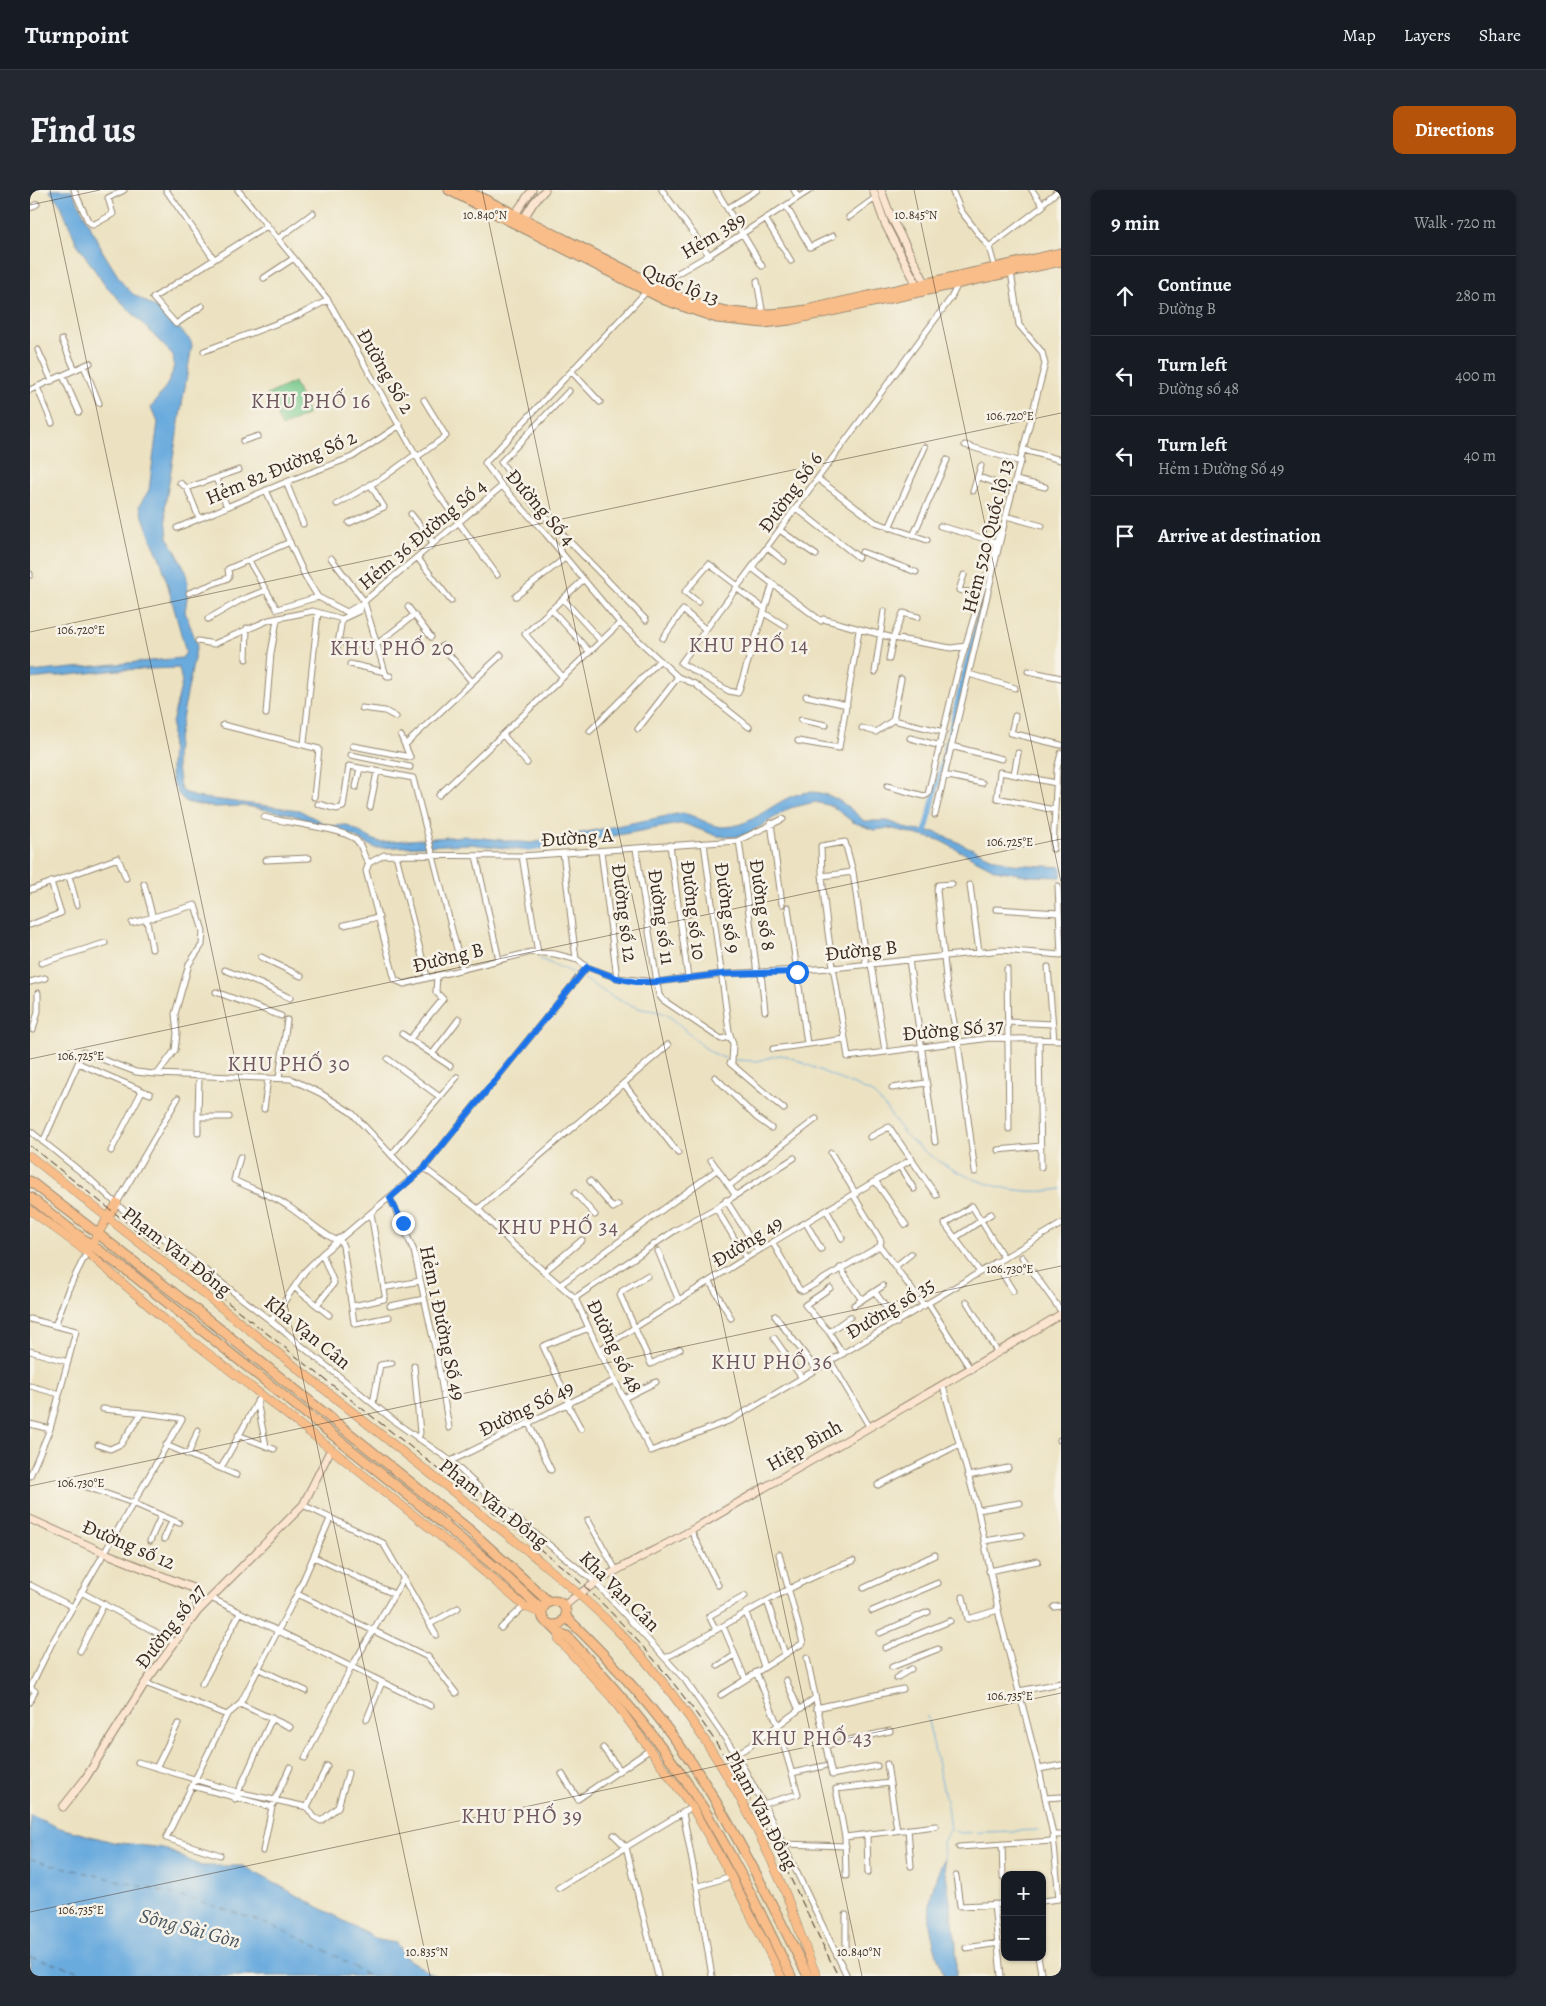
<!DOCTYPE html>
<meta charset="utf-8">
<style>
:root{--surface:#171b24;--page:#242831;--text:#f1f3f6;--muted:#9ea1a6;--line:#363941;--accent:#b45309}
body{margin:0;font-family:Alegreya,serif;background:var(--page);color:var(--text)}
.controls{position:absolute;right:15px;bottom:15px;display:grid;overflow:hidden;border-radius:10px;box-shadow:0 1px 4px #0004}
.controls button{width:45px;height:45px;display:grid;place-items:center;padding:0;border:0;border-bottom:1px solid var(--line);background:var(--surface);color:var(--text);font:25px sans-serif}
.stop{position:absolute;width:15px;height:15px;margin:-11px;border:4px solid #1a73e8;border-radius:50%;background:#fff}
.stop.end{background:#1a73e8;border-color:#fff;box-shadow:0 1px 5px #0008}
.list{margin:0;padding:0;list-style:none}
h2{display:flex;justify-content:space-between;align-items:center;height:65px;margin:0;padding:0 20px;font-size:21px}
h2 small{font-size:16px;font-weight:400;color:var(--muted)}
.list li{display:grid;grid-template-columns:32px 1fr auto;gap:15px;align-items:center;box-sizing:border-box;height:80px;padding:0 20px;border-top:1px solid var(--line)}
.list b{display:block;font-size:19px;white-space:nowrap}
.list p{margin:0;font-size:16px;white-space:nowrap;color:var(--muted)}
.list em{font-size:16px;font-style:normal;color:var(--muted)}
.icon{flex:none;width:28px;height:28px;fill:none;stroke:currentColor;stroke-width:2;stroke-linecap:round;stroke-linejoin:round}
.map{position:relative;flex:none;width:1031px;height:1786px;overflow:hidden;border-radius:10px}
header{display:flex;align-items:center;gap:30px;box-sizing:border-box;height:70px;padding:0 25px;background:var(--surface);border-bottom:1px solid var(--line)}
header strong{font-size:24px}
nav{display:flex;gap:28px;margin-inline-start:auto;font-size:18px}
.intro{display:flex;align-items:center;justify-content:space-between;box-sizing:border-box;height:120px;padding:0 30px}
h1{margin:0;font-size:35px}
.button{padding:12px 22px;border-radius:10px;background:var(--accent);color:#fff;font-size:18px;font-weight:700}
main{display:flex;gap:30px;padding:0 30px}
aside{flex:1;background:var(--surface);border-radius:10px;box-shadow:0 1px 4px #0004}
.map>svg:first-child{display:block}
.green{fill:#74c98c;stroke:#587a55}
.water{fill:#6aabde;stroke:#526a7e}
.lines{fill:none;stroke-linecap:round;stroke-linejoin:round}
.stream{stroke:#6aabde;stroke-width:1}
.canal{stroke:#6aabde;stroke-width:5.5}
.ferry{stroke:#4b5761;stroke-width:1;stroke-dasharray:6 5;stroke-linecap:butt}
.street-casing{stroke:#948670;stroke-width:7}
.secondary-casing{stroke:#948670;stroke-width:9}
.primary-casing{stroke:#948670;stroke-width:9}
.highway-casing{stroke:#948670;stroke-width:11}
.street{stroke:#fff;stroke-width:5}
.secondary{stroke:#fce5d0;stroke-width:7}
.primary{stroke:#f8bd89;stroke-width:8}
.highway{stroke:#f8bd89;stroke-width:9}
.rail{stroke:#3b2a1e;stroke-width:1;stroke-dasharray:8 4;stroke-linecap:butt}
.route{stroke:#1a73e8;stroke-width:6}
.ticks{fill:none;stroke:#3b2a1e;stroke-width:1;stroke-opacity:0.45}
.labels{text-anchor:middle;stroke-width:5;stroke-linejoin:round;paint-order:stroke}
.street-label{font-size:20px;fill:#3b2a1e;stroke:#f7f3e8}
.neighbourhood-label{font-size:21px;letter-spacing:1px;fill:#6d565d;stroke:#f7f3e8}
.water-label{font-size:21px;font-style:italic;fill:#4b5761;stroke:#f7f3e8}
.ticks-label{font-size:12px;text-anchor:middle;fill:#3b2a1e;stroke:#f7f3e8;stroke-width:5;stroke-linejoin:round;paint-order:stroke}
</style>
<header>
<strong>Turnpoint</strong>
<nav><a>Map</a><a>Layers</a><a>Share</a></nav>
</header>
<div class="intro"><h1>Find us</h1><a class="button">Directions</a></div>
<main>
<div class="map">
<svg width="1031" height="1786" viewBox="0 0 1031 1786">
<rect width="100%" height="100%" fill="#f7f3e8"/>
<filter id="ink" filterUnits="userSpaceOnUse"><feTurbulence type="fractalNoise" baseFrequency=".02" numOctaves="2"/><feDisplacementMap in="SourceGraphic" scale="10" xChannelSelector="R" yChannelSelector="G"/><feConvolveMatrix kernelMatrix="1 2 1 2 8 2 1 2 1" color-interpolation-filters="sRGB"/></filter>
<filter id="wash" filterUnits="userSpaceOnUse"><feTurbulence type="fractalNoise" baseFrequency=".0096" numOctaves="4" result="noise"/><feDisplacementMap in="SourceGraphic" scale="20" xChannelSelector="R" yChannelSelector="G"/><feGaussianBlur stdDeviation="1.12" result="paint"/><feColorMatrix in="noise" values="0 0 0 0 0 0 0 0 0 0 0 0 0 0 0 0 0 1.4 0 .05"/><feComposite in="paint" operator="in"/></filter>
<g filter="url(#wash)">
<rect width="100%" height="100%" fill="#ece2c1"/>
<path class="green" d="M264,192L278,224L252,237L237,205Z"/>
<path class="water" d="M19,0H42L73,62L93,94L103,104L133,122L160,150L162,155L135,316L138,347L156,381L158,401L155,422L167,454L147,554L146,570L150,597L154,602L166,607L269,620L299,636L317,635L344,650L351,652L433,646L501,653L652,623C667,625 681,638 695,637C716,636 730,624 747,614C783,591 806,604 834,631H858L882,640L905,642L963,668L981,674L1031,677V687L1000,686L966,680L909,650L859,638L844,640L823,632L802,616L785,612L760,618L718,644L704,647L687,646L655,634H649L500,661L440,654L345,658L323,646L260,624L216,616L184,617L164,614L156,612L149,605L142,592L141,583L142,533L152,492L149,478L88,480L0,489V482L152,468L156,462L131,371L121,349L109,316L119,300L128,232L121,218C132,201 147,187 143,165L74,94L46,52L31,15Z
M0,1625L30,1638L83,1652L133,1658L171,1676H213L349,1750L366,1753L376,1768L405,1786H0Z
M914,1669L926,1754V1786H914C898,1740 892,1715 914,1669Z"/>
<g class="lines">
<path class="stream" d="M510,769L548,785
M552,787C570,800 587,811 609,818C617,821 627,820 635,824C657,836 674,867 701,869
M705,870L727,871L749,865L757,866L840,902C855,913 862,929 874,943C911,982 977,1010 1031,999
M897,1526L917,1616L920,1639L913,1652L914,1670
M920,1639L930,1643L1009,1640"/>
<path class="canal" d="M895,643L956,398"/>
<path class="ferry" d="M0,1669C115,1699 238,1718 338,1786
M0,1767L67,1786"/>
</g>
</g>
<g filter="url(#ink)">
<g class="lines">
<defs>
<path id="street" d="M44,0L58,31L63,35L83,24L78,8L94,0
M136,0L184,69
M208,0L298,110L408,304L467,385
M632,0L679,65
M686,0L732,76
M764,0L768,7
M922,0L931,21L959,57L965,78
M1002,0L1012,14L1029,0
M756,16L780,57L803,46
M0,18L7,14
M698,18L727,0
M819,27L845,8
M736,30L761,71
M249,48L283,23
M959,57L1013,16
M234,88L264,68
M727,91L733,125
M627,95L679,65L780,0
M617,101L455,273L472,296L515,343L590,433L648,487L665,494L719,537
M172,116L146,134L123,108L237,36
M32,150L45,180
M8,160L22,191
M174,161L269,125L298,110
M54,176L69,213
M542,182L570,212
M33,186L49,222
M7,197L22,233
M0,200L60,173
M539,201L471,272L502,313L616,430
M213,251L228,246
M935,255L991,272
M994,260L1031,270
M387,267L416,246L394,210
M949,287L983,299
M186,288L197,317
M788,289L845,332L897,350
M986,290L1015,297
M256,292L273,334
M150,293L157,298L209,280
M157,298L169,328
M236,300L275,386L288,407L317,422L331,414L472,296
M943,301L951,276
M307,314L354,287L386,264
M766,318L828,367
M381,324L404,353
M976,326L1012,336
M319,333L354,317L340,294
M910,336L966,352
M147,338L256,292L322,267L370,235
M859,338L895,257
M751,341L786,365
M883,346L917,270
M738,358L754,371
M832,362L886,382
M387,367L421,411
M301,368L334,411L355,482L357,486H360
M219,371L247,419L288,407
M722,378L791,431
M0,384V385
M934,385L929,400L951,404
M742,396L708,503L699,501L651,473L921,108L928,94
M706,398L735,419
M159,403L196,389L199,387L198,379L260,352
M486,406L535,368
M533,409L571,451
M668,412L655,402L679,374L708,396
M378,417L401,447
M522,420L559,461
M734,423L755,436
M178,429L211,410L236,400
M793,429L863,448L921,458L936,456
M633,448L653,420L675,439
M168,451L184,454L239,430L283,421L312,429L329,421L331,414
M309,452L348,458
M347,454L384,425
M412,456L442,492
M307,460L312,429
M216,469L217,438
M859,469L863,448L873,423L888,427
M320,474L355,482
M998,481L1031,488
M845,482L854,421
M939,484L985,498
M532,486L495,444L553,390
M776,506L817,515
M332,518L355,521L366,527
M236,524L241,463L247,430
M985,526L981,543L1031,555
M771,530L796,535
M863,530L914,542
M193,535L289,559L284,607
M832,538L846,542L863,530L871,489
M608,539L648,487
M560,541L630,470
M473,545L497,573
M371,546L380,567
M880,548L911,556
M768,551L809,558L829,441
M274,553L288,423
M376,554L471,465
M323,556L380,567
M921,556L972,569
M321,565L380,577
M984,584L988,563
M914,585L952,593
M857,596L894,606L898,604L927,484L970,340L974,334
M326,597L330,578
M409,605L590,433
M288,614L307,619L313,617L319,576L383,588L432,779
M340,617L347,582
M1024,620L967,608L970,582L1026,593
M905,625L976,326L1015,174L1012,162L989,135L981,82
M234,627C254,633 318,638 328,652C333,658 333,667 339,673
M741,633L752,714
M709,650L727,783
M674,653L699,841L703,854L702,872
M640,655L658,788
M606,659L629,805L633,810L691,849L700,847
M1023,659L1027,579L1031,563
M571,661L587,788
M533,663L546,769
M366,665L397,787
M446,666L469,770
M492,666L508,763
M236,670L279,668
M339,673L336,681L365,790L374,794L501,762L525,764L548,770L557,777L587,788L626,792L692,784L803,778L972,760L1031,765
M339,673L354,665L492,666L707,651L753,629
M39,686L47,715
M792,686L823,682
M114,694L123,728
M922,694L908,695L907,700L917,797L928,852L945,982
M940,695L949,762
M1028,696L1031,765
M0,700L88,668L96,688
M758,717L777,854
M966,719L1029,723
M117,731L122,759
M102,733L165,715L173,741L172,755L159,774L145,824L147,844L145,860L128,883
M0,735L31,723L21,692
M314,735L349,727
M231,767L271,786
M879,770L905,952
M11,773L75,753
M841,774L855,861
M836,775L823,682L815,652L791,656C792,727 807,797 818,867L960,848L1031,850
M1018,777L1024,850
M977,779L979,939
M195,780L231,794L260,808
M731,783L735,821
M0,792L15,788
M186,802L251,826
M978,832L1023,834
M3,840L8,821V803
M372,844L420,876
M379,850L413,809L406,802L407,785
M1009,850L1011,977
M743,859L815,849
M403,863L429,829
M358,869L410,907
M48,873L120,904
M700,873L754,919
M169,886L168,927H199
M685,887L727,928L741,938
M249,888L257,830
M594,894L648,963
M862,898L896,893
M234,919L238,888
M168,927V943
M0,941L61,990L103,1029L131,1046L241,1131L368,1234L421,1271L455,1303L565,1392L655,1490L706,1564L738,1623L817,1786
M840,947L859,937L906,1005
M13,952L53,862L106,882L124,884L261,889L290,903L322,923L383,988
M968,960L1011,956
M81,961L112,901
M801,963L826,1004
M361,965L427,887
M210,967L204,990C221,999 240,1004 256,1015C270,1023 295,1047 307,1050
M681,970L704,1003
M870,977L884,999
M394,978L448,1019L480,1052L545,1108L569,1160L621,1261L701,1230L1031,1034
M560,991L583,1018L588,1015
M846,992L876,1035
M699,996L786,929
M545,1003L565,1025
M824,1006L851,1051L850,1056L894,1116
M360,1008L384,1061L407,1167L419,1238
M696,1010L728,1061
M87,1013L148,908
M448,1019L638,855
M797,1021L812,1048
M341,1023L355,1105
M776,1033L791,1059
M309,1048L313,1056L324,1133L326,1134L359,1127
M925,1048L961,1024
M743,1053L769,1099L773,1101L850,1056
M628,1061L649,1111
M992,1067L1031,1121
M716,1068L686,1018L764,968
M965,1072L983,1101
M866,1076L881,1064
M810,1078L832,1110
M514,1082L552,1050
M950,1082L915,1034L942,1016L974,1068
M617,1086L592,1101L590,1105L621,1174L650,1159
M680,1092L701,1128
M530,1095L688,979
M264,1097L299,1125
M358,1097L390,1091
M800,1098L775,1115L799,1142L813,1164
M845,1102L867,1133
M545,1108L644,1041L686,1018
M937,1112L968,1163
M898,1113L941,1180
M287,1115L304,1093L292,1064
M824,1115L853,1096
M323,1116L354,1109
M360,1116L394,1109
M745,1126L786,1179
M0,1129L46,1141L20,1239L0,1286
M241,1131L275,1081L292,1064L394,978L557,777
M25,1136L38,1100L57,1062
M799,1142L820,1127
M744,1148L772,1188
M569,1160L716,1068L882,969
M0,1161L38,1172
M801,1172L839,1236
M384,1176L390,1243L388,1249
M0,1196L29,1204
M913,1196L948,1320L970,1429L1009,1579L1023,1645L1029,1709L1012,1711
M594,1208L626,1192
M227,1211L236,1256
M343,1213L350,1175L362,1173
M540,1214L513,1156L559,1138
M538,1215L551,1239
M0,1234L20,1239
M499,1234L521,1280
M208,1245L244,1259
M1030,1250H1031
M68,1255L80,1259L91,1254L111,1224
M136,1255L206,1285
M158,1265L168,1240
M421,1271L584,1191
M191,1278L231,1205
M938,1286L978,1278
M848,1295L930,1254
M54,1296L103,1313L149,1333
M273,1315L353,1353L406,1445
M948,1320L990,1313
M558,1330L586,1380
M661,1341L688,1395
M134,1349L142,1331
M120,1351L131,1326
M954,1351L992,1345
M284,1367L364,1404
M959,1381L1008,1371
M0,1395L43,1417
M834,1398L905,1365
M51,1402L144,1452
M267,1404L398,1467L426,1503
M933,1407L938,1429L968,1420
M181,1408L401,1516
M737,1411L755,1464
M1024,1417L1031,1416
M842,1421L908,1393
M716,1422L734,1477
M400,1434L428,1418
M693,1436L715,1488
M471,1438L494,1416
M686,1440L679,1426L715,1406
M850,1443L898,1422
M855,1458L920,1431
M50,1461L74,1414
M635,1468C698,1436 756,1394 823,1371
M777,1468L802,1585L847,1576
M688,1476L705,1465
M862,1477L908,1459
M227,1478L276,1501
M726,1482L747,1533L768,1604L733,1614
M866,1488L881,1479
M756,1490L768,1518
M115,1493L197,1525
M172,1494L210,1423
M0,1498L22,1453L152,1229C126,1223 99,1222 73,1219
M0,1498L5,1501L0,1512
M989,1501L1031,1493
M691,1505L773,1453L749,1364
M210,1514L260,1537
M786,1518L873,1499
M337,1529L352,1492
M796,1555L860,1541
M573,1558L590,1580
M706,1564L720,1556L785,1508
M275,1568L321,1478L374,1388
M108,1572L207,1602L277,1617L284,1627L291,1631L308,1617L318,1583
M857,1574L867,1640
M127,1576L148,1534
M1009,1579L1031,1575
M762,1583L794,1576
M532,1584L548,1609L621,1559
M162,1596L242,1617
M1015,1608L1031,1607
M205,1609L242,1528
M277,1617L297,1576
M653,1623L667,1697
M878,1639L881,1676
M584,1645L596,1657L628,1786
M837,1645L838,1683
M1023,1645H1031
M815,1647L906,1636
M753,1654L816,1656
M972,1654L973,1687
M929,1657L1023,1651
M233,1661L242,1617L260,1577
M190,1665L136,1648L197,1525L210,1514L267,1404L300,1329
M816,1686L815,1647L806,1599L860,1593
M926,1686L930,1716L975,1714
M528,1698L662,1617
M964,1714L971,1786
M936,1758L969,1753
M807,1763L815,1760L816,1757V1725
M1008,1767L1011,1782L1009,1786
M682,1786L667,1697L701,1686
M1030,1786H1031"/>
<path id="secondary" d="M843,0L855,34L889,99
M851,0L861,27L897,96
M482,28L502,0
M492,31L504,12L515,0
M0,1329L75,1363L165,1399L168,1421
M534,1416C574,1382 623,1363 667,1337C788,1265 912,1198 1031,1124
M33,1617L55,1589L115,1493L168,1421L273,1315L301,1259"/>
<path id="primary" d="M0,966L499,1362C530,1388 561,1413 590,1443C659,1515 714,1605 753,1697C765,1726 774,1757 787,1786
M0,1020L57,1062L135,1130L301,1259L445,1374L494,1416L512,1424
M59,1058L87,1013
M529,1443V1450L582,1508L662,1617L701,1686L751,1786"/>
<path id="highway" d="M419,0L635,110L687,128L734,133L760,130L1031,71
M435,0C481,22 526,45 572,68C647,105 687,136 776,120L1031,63
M0,991L170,1123L441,1341L519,1412
M0,1007L45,1043L104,1086L374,1302L469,1380L512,1420
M512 1423a12 12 0 1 1 24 0a12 12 0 1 1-24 0Z
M536,1427C582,1471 626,1520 662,1573C706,1641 742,1714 778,1786
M521,1435L529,1443L537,1446C582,1495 627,1546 663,1602C701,1660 731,1724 761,1786"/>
</defs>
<use href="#street" class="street-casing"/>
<use href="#secondary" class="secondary-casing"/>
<use href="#primary" class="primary-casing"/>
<use href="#highway" class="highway-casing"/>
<use href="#street" class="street"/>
<use href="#secondary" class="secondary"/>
<use href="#primary" class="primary"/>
<use href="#highway" class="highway"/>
<path class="rail" d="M0,956L540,1383C593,1431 641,1485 681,1545C731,1621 768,1705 808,1786"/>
</g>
</g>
<g class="lines" filter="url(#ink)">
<path class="route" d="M373,1033L360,1008L394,978L557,777L587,788L606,792H626L692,784L767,782"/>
</g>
<path class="ticks" d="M20,0L400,1786M452,0L832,1786M884,0L1031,692M0,15L70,0M0,442L1031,223M0,869L1031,649M0,1296L1031,1076M0,1722L1031,1503"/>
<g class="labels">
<g class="street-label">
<text transform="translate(683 45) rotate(-31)" y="7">Hẻm 389</text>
<text transform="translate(651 94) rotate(22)" y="7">Quốc lộ 13</text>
<text transform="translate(356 181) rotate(60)" y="7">Đường Số 2</text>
<text transform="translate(251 277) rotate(-23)" y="7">Hẻm 82 Đường Số 2</text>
<text transform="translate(760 302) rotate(-54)" y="7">Đường Số 6</text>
<text transform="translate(511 317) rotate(49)" y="7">Đường Số 4</text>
<text transform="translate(392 344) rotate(-40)" y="7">Hẻm 36 Đường Số 4</text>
<text transform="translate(957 346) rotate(-76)" y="7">Hẻm 520 Quốc lộ 13</text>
<text transform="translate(547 647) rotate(-4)" y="7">Đường A</text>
<text transform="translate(733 715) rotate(82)" y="7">Đường số 8</text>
<text transform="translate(698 718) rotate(82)" y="7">Đường số 9</text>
<text transform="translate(664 720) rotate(83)" y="7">Đường số 10</text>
<text transform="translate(595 723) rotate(83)" y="7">Đường số 12</text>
<text transform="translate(632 727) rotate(82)" y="7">Đường số 11</text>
<text transform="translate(831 760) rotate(-6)" y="7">Đường B</text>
<text transform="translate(418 767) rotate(-14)" y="7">Đường B</text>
<text transform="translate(923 839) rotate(-5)" y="7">Đường Số 37</text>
<text transform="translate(717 1051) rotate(-32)" y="7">Đường 49</text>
<text transform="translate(147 1061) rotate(38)" y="7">Phạm Văn Đồng</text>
<text transform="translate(860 1118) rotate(-31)" y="7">Đường số 35</text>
<text transform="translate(413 1133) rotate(78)" y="7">Hẻm 1 Đường Số 49</text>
<text transform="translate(278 1142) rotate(39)" y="7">Kha Vạn Cân</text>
<text transform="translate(585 1156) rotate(64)" y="7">Đường số 48</text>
<text transform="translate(496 1218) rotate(-26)" y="7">Đường Số 49</text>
<text transform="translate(774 1255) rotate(-30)" y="7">Hiệp Bình</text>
<text transform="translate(464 1313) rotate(38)" y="7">Phạm Văn Đồng</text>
<text transform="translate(99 1354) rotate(23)" y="7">Đường số 12</text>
<text transform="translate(590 1401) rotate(45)" y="7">Kha Vạn Cân</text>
<text transform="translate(140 1436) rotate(-52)" y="7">Đường số 27</text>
<text transform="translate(732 1620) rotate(62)" y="7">Phạm Văn Đồng</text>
</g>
<g class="neighbourhood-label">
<text x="281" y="218">KHU PHỐ 16</text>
<text x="719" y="462">KHU PHỐ 14</text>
<text x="362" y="465">KHU PHỐ 20</text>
<text x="259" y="881">KHU PHỐ 30</text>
<text x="528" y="1044">KHU PHỐ 34</text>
<text x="742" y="1179">KHU PHỐ 36</text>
<text x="782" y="1555">KHU PHỐ 43</text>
<text x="492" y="1633">KHU PHỐ 39</text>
</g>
<g class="water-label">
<text transform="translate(160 1738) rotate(15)" y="7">Sông Sài Gòn</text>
</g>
</g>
<g class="ticks-label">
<text x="455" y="29">10.840°N</text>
<text x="886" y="29">10.845°N</text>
<text x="980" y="230">106.720°E</text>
<text x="51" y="444">106.720°E</text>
<text x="980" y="656">106.725°E</text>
<text x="51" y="870">106.725°E</text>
<text x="980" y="1083">106.730°E</text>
<text x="51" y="1297">106.730°E</text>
<text x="980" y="1510">106.735°E</text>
<text x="51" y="1724">106.735°E</text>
<text x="397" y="1766">10.835°N</text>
<text x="829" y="1766">10.840°N</text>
</g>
</svg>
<div class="controls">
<button>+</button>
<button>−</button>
</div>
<div class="stop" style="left:767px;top:782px"></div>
<div class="stop end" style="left:373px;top:1033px"></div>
</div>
<aside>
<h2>9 min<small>Walk · 720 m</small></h2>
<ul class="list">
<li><svg class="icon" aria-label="ahead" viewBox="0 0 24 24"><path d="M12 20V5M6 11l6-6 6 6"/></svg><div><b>Continue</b><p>Đường B</p></div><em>280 m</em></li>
<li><svg class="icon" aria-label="left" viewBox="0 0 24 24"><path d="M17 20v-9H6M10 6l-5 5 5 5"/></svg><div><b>Turn left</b><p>Đường số 48</p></div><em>400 m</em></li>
<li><svg class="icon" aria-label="left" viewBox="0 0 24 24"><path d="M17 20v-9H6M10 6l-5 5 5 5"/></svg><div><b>Turn left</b><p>Hẻm 1 Đường Số 49</p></div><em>40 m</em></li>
<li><svg class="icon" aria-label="arrive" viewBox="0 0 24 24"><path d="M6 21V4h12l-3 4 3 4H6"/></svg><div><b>Arrive at destination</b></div></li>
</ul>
</aside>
</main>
